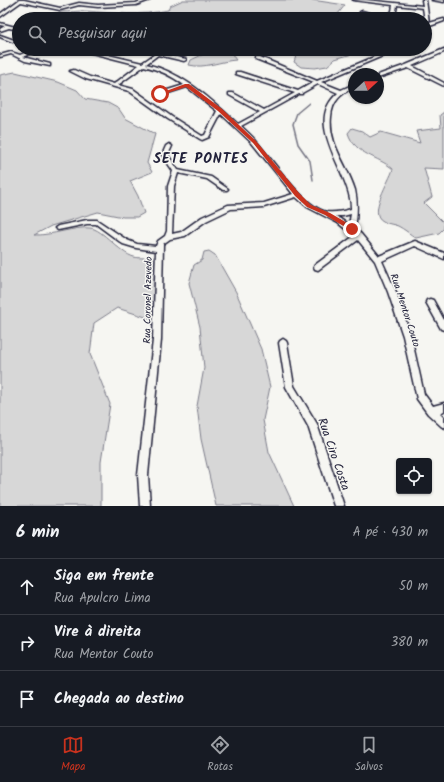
<!DOCTYPE html>
<html lang="pt">
<meta charset="utf-8">
<style>
:root{--surface:#171b24;--page:#20242c;--text:#f1f3f6;--muted:#9ea1a6;--line:#363941;--accent:#c8321e}
body{margin:0;font-family:Kalam,sans-serif;background:var(--page);color:var(--text)}
.controls{position:absolute;right:12px;bottom:12px;display:grid;overflow:hidden;border-radius:4px;box-shadow:0 1px 3px #0004}
.controls button{width:36px;height:36px;display:grid;place-items:center;padding:0;border:0;border-bottom:1px solid var(--line);background:var(--surface);color:var(--text);font:20px sans-serif}
.compass{position:absolute;left:348px;top:68px;width:36px;height:36px;border-radius:50%;background:var(--surface);box-shadow:0 1px 3px #0004;rotate:69deg}
.stop{position:absolute;width:12px;height:12px;margin:-9px;border:3px solid #c8321e;border-radius:50%;background:#fff}
.stop.end{background:#c8321e;border-color:#fff;box-shadow:0 1px 4px #0008}
.list{margin:0;padding:0;list-style:none}
h2{display:flex;justify-content:space-between;align-items:center;height:52px;margin:0;padding:0 16px;font-size:17px}
h2 small{font-size:13px;font-weight:400;color:var(--muted)}
.list li{display:grid;grid-template-columns:26px 1fr auto;gap:12px;align-items:center;box-sizing:border-box;height:56px;padding:0 16px;border-top:1px solid var(--line)}
.list b{display:block;font-size:15px;white-space:nowrap}
.list p{margin:0;font-size:13px;white-space:nowrap;color:var(--muted)}
.list em{font-size:13px;font-style:normal;color:var(--muted)}
.icon{flex:none;width:22px;height:22px;fill:none;stroke:currentColor;stroke-width:2;stroke-linecap:round;stroke-linejoin:round}
.map{position:relative;flex:none;width:444px;height:506px;overflow:hidden}
.search{position:absolute;background:var(--surface);box-shadow:0 1px 3px #0004;left:12px;right:12px;top:12px;height:44px;display:flex;align-items:center;gap:10px;box-sizing:border-box;padding:0 14px;border-radius:22px;color:var(--muted);font-size:15px}
.sheet{height:220px;background:var(--surface)}
nav{display:flex;justify-content:space-around;align-items:center;box-sizing:border-box;height:56px;border-top:1px solid var(--line);background:var(--surface);font-size:11px;color:var(--muted)}
nav a{display:grid;justify-items:center;gap:2px}
nav .on{color:var(--accent)}
.map>svg:first-child{display:block}
.green{fill:#d7d7d7;stroke:#7c7c89}
.lines{fill:none;stroke-linecap:round;stroke-linejoin:round}
.stream{stroke:#757583;stroke-width:1.5}
.minor-casing{stroke:#22223b;stroke-width:3}
.minor{fill:#f6f6f2;fill-rule:evenodd}
.route{fill:#c8321e}
.labels{text-anchor:middle;stroke-width:3;stroke-linejoin:round;paint-order:stroke}
.street-label{font-size:10px;fill:#22223b;stroke:#f6f6f2}
.near-street-label{font-size:12px;fill:#22223b;stroke:#f6f6f2}
.district-label{font-size:14px;font-weight:bold;letter-spacing:1px;fill:#22223b;stroke:#f6f6f2}
</style>
<div class="map">
<svg width="444" height="506" viewBox="0 0 444 506">
<rect width="100%" height="100%" fill="#f6f6f2"/>
<filter id="ink" filterUnits="userSpaceOnUse"><feTurbulence type="fractalNoise" baseFrequency=".025" numOctaves="2"/><feDisplacementMap in="SourceGraphic" scale="8" xChannelSelector="R" yChannelSelector="G"/><feConvolveMatrix kernelMatrix="1 2 1 2 8 2 1 2 1" color-interpolation-filters="sRGB"/></filter>
<g filter="url(#ink)">
<path class="green" d="M183,0H312L345,5L334,19H81L58,13L61,12C70,12 78,11 86,11C115,13 140,16 168,10L170,6Z
M205,49H236L234,50L233,56L236,60C220,61 205,69 189,65L191,60L206,53Z
M277,49H369L335,59L327,66L315,68L301,67L294,62L296,56Z
M15,72L58,82L77,90L85,99L108,103L119,109L125,118L155,134L147,163L152,172L130,181L138,196L144,213L137,217H123L98,212L51,226L34,235C51,236 76,226 90,228C103,229 119,253 134,257C141,259 152,257 159,257L152,319L117,308L94,323L90,354L110,404L101,462V506H0V75Z
M444,112V169L424,168L432,197L424,203L444,223V228L439,233L416,238C410,234 404,229 398,226C393,224 387,224 383,221C367,213 390,181 393,169C378,156 355,155 348,133L352,128L362,131L370,137L381,132L420,143L416,131L441,128L440,115Z
M209,251L215,255L236,292L261,349L270,387L263,420L269,452L294,506H216L201,439L197,406L204,368L200,327L189,283L194,265L202,260L204,252Z"/>
<g class="lines">
<path class="stream" d="M309,103L297,113L293,124L298,144L310,161L313,180"/>
<defs>
<path id="minor" d="M19,0H24L60,8L79,3L98,5L136,3L144,0H150L136,5L98,7L79,5L60,10L21,2L0,17V14Z
M353,0H366L423,6L422,0H426L429,23L444,19V21L430,26L427,34L425,35L426,27L423,8L397,5L396,11L392,16L394,19H390L388,16L392,11L393,5Z
M432,0H444V2Z
M362,11L386,18L387,19H381L361,13L360,12Z
M39,15L47,18L48,19H43L38,17V15Z
M0,23L19,28V30L9,28L0,31V29L5,26L0,25Z
M0,35L14,40L15,41L13,42L0,37Z
M33,49H39L23,57L50,64V66L25,61L11,54L0,57V55L11,52L20,55Z
M76,49H83L142,63L155,54L151,49H155L158,53L186,59V60L184,61L158,55L146,64C183,72 211,100 238,124L260,112L229,95V93H233L264,110L295,93L236,74V72H240L298,91L314,82L256,59V57H260L317,81L393,49H399L321,82L341,90L354,84V87C341,94 332,101 331,117C328,144 347,164 355,190C358,203 357,216 355,229L361,234L379,256L415,241L444,253V259L415,246L382,261L396,292L411,336L424,394L433,406L444,403V411L440,413L444,417V428L441,426L428,414L417,399L403,336L388,292L375,261L358,240L318,270L315,269L314,267L315,265L354,236L338,223L307,207L296,197L264,207L231,209L206,221L185,236L170,239L163,244L161,340L148,475L150,506H140L138,475L153,340L156,251L136,248L123,244L96,224H87L58,230L55,228L58,226L87,220H97L127,240L137,244L156,246L158,241L165,236L167,231L168,186L173,171L162,155L166,146L169,144L172,146L168,155L178,170L211,177L228,189L227,190H223L207,179L178,173L174,186L172,234L181,232L202,217L228,205L264,203L293,194L252,143L221,114L209,137L202,140L200,139L168,119L129,91L86,79L70,71L74,70L90,77L114,84L139,65ZM144,66C159,70 171,75 184,85L158,93V95H162L187,87L217,111L205,135L202,136L172,117L133,89L118,85ZM318,84L338,93C301,124 352,173 351,209C344,211 335,213 327,212C304,208 272,159 256,141C252,136 246,131 241,126L299,94H302V93ZM351,214L349,225L336,216H343Z
M444,49V52L412,66L444,83V86L408,68L378,78V75L406,65Z
M430,299L433,300L444,320V330L441,329L426,302L427,300Z
M283,339L286,341L287,343L294,386L317,424L344,506H334L308,426L286,387L279,343L280,341Z"/>
</defs>
<use href="#minor" class="minor-casing"/>
<use href="#minor" class="minor"/>
</g>
</g>
<path class="route" d="M185,84H189L222,109L256,141L299,193L311,205L330,213L354,227V230H350L325,215L307,207L295,196L253,143L218,111L186,87L161,95L158,94Z"/>
<g class="labels">
<g class="street-label">
<text transform="translate(147 300) rotate(-89)" y="4">Rua Coronel Azevedo</text>
<text transform="translate(406 310) rotate(72)" y="4">Rua Mentor Couto</text>
</g>
<g class="near-street-label">
<text transform="translate(334 454) rotate(71)" y="4">Rua Ciro Costa</text>
</g>
<g class="district-label">
<text x="201" y="163">SETE PONTES</text>
</g>
</g>
</svg>
<div class="controls">
<button><svg class="icon" aria-label="locate" viewBox="0 0 24 24"><circle cx="12" cy="12" r="6"/><path d="M12 2v4M12 18v4M2 12h4M18 12h4"/></svg></button>
</div>
<svg class="compass" viewBox="-18 -18 36 36"><path d="M0-13l5 13h-10z" fill="#e53935"/><path d="M0 13l5-13h-10z" fill="#9ea1a6"/></svg>
<div class="stop" style="left:160px;top:94px"></div>
<div class="stop end" style="left:352px;top:229px"></div>
<div class="search"><svg class="icon" aria-label="search" viewBox="0 0 24 24"><circle cx="10" cy="10" r="6"/><path d="M15 15l6 6"/></svg>Pesquisar aqui</div>
</div>
<section class="sheet">
<h2>6 min<small>A pé · 430 m</small></h2>
<ul class="list">
<li><svg class="icon" aria-label="ahead" viewBox="0 0 24 24"><path d="M12 20V5M6 11l6-6 6 6"/></svg><div><b>Siga em frente</b><p>Rua Apulcro Lima</p></div><em>50 m</em></li>
<li><svg class="icon" aria-label="right" viewBox="0 0 24 24"><path d="M7 20v-9h11M14 6l5 5-5 5"/></svg><div><b>Vire à direita</b><p>Rua Mentor Couto</p></div><em>380 m</em></li>
<li><svg class="icon" aria-label="arrive" viewBox="0 0 24 24"><path d="M6 21V4h12l-3 4 3 4H6"/></svg><div><b>Chegada ao destino</b></div></li>
</ul>
</section>
<nav>
<a class="on"><svg class="icon" aria-label="map" viewBox="0 0 24 24"><path d="M3 6l6-2 6 2 6-2v14l-6 2-6-2-6 2zM9 4v14M15 6v14"/></svg>Mapa</a>
<a><svg class="icon" aria-label="directions" viewBox="0 0 24 24"><path d="M12 3l9 9-9 9-9-9zM9 14v-3h6M13 9l2 2-2 2"/></svg>Rotas</a>
<a><svg class="icon" aria-label="saved" viewBox="0 0 24 24"><path d="M7 4h10v16l-5-4-5 4z"/></svg>Salvos</a>
</nav>
